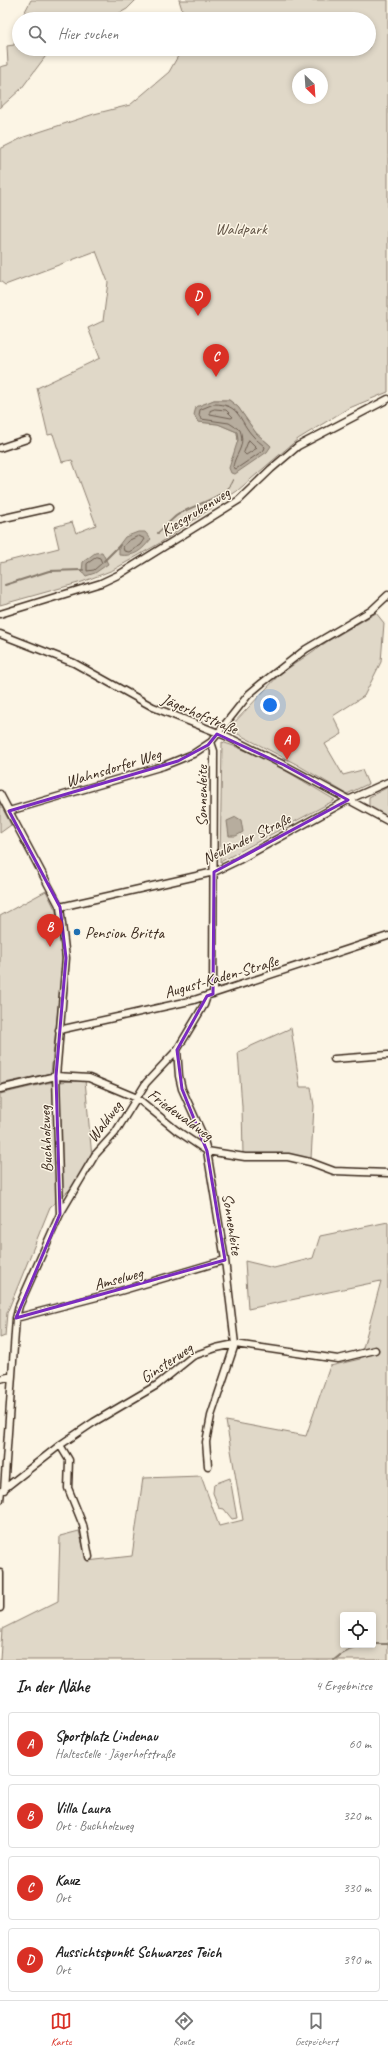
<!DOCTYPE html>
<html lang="de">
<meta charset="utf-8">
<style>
:root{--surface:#fff;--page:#f6f6f6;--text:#222;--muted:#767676;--line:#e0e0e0;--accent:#d93025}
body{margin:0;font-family:Caveat,sans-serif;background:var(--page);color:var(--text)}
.controls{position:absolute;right:12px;bottom:12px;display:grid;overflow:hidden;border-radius:4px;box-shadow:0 2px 6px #0003}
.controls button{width:36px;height:36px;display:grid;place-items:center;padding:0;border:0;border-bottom:1px solid var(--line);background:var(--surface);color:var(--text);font:20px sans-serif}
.compass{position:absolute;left:292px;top:68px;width:36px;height:36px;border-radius:50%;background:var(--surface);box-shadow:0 2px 6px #0003;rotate:155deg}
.you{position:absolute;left:270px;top:705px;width:14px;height:14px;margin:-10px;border:3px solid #fff;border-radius:50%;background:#1a73e8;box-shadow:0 0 0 6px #1a73e833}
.badge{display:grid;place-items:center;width:26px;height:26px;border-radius:50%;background:var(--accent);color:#fff;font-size:13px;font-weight:700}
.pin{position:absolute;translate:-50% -33px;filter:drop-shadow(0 1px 2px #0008)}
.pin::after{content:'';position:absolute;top:21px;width:14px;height:12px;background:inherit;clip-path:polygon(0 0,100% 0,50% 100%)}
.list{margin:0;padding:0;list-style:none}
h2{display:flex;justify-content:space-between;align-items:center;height:52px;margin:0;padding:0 16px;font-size:17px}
h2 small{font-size:13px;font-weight:400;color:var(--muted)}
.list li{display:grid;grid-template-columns:26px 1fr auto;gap:12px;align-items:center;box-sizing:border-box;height:64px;margin:0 8px 8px;padding:0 8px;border:1px solid var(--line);border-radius:4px}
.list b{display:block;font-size:15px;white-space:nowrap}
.list p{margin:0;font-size:13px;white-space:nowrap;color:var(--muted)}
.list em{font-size:13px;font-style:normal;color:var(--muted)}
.icon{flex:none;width:22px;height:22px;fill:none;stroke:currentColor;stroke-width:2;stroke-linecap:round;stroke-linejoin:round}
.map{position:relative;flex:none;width:388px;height:1660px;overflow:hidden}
.search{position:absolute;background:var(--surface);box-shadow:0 2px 6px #0003;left:12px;right:12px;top:12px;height:44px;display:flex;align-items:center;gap:10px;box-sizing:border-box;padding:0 14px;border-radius:22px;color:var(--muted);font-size:15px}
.sheet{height:340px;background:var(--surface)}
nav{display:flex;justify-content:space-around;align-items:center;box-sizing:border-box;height:56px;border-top:1px solid var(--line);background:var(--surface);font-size:11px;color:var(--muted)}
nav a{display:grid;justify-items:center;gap:2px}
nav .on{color:var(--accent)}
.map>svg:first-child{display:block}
.green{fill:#e0d8c8;stroke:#8e8173;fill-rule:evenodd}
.water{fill:#b7ad9e;stroke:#85796b}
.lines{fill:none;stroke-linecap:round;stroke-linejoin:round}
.shore{stroke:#6d5e51;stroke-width:1}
.stream{stroke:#85796b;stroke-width:2}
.street-casing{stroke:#3b2a1e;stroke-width:9}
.street{stroke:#fcf5e5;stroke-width:6}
.marked{fill:none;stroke:#7b2cbf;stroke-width:3;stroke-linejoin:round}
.poi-dot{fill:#1f6fb2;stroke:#fcf5e5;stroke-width:1.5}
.labels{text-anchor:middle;stroke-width:3;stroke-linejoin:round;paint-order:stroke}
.park-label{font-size:16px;fill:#645648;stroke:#fcf5e5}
.street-label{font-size:16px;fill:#3b2a1e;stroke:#fcf5e5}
.poi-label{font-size:16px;fill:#3b2a1e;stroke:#fcf5e5;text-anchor:start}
</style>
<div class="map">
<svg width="388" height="1660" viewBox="0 0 388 1660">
<rect width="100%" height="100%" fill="#fcf5e5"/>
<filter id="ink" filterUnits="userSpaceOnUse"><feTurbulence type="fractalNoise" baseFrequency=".025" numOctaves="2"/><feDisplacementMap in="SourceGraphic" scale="8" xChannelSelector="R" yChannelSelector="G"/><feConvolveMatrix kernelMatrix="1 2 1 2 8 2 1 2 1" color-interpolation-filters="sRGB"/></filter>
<g filter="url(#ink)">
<path class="green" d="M31,0H136L127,9L109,19H21Z
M179,0H388V392L347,409L298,439L237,491L160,543L113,570L82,582L0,605V563L59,548L54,527L72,522L76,533L96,525L72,460L62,462L53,434L48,435L37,388L100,358L88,328L103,321L108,282L96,251L5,285L0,281V149L24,137L94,114L130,105L169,72L182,49H369V19H185ZM298,74H322V98H298ZM214,400H229L238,407L256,433L271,446L230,461C237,453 239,442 237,432L218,424L198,422L194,415L197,407Z
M19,25V49H51L21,89L0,108V67L8,65L7,46L14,45Z
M376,613L384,623L381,662L364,696L333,716L342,734L325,744L343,775L362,770L368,784L347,794L296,764L236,733L231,726L280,674L328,641Z
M222,742C262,754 299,779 335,800L220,862Z
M388,787V817L369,808V797Z
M0,803L11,825L0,833Z
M46,891L56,911L63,965L51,1073L0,1084V916Z
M291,1028L300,1087H311L314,1106L311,1159L288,1155H243L242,1106L238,1052Z
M85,1080L93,1169L50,1207L7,1313L5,1336L0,1338V1094L47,1083Z
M388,1222V1660H0L2,1629L58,1601L60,1536L79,1531L87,1561L132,1556L143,1478L201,1476L219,1526L243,1520L226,1421L306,1436L330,1366L360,1359L381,1281L248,1309L245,1261L274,1268L313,1258L320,1236ZM343,1615H373V1645H343Z
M230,1478L237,1518L232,1519L224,1509L219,1508L213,1493L214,1484Z"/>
<path class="water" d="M214,400H229L238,407L256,433L271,446L267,452L235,474L231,473L229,468L238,440L237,432L218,424L198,422L194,415L196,407Z
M138,532H145L151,539C141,551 135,557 119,555V545L125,537Z
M102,552L108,564L95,573L86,576L82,571L83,562L95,553Z
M236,817L241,820L243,832L236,836H229L227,821Z"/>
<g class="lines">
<path class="shore" d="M214,404C241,404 238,420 253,436C256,440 261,443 265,447L264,450L236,469L233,467C235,453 246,448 240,430L229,423L201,419L199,415L200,410Z
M215,409L226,410L233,417L231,418L210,414V411Z
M249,440L257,448L246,455L244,453Z
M139,536L145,539L141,545L129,552L124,551L123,547L128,541Z
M97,557L100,558L102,563L94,570L87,571V564Z"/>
<path class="stream" d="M158,533C164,528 170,521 176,516C193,504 226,499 233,480
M104,561L120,545
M5,585L49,571L83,570
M373,1644H388
M334,1660C343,1652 353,1646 365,1647L367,1645"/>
<defs>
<path id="street" d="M0,448L27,439
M0,519L49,508
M0,614L101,583L120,574L239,500L271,469L298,446L388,399
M0,634L74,663L153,707L226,736L284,765L388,821
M211,742L214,751L213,994
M0,794L60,907L66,958L56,1076L60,1214L19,1306L16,1318L4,1490
M9,811L163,766L193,754L211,742L249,694L262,683L306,649L372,610L388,595
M60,907L214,872L239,860L348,800L388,782
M207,996L204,1005L177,1050L179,1076L182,1089L202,1133L207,1151L225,1260L235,1344L211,1416L206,1442L208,1466
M59,1030L194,1000L388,936
M334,1059L388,1055
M0,1089L56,1076L89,1078L137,1098L176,1130L207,1151L245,1157H288L310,1162L334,1171L388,1173
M60,1214L95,1155L115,1133L146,1083L177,1050
M16,1318L120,1291L225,1260
M0,1379L12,1376
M60,1445L69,1460L68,1488L83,1525L89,1557
M0,1492L60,1445L94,1422L157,1385L193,1356L216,1348L235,1344L338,1359L375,1350
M0,1500L1,1491
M0,1573V1608"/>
</defs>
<use href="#street" class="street-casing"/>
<use href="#street" class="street"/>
</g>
</g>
<path class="marked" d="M217,734L284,765L348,800L214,872L213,994L207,996L177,1050L182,1089L207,1151L225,1260L16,1318L60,1214L56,1076L66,958L60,907L9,811L178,761L208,745Z"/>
<circle class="poi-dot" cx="77" cy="932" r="4"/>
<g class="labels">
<g class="park-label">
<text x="241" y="234">Waldpark</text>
</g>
<g class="street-label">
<text transform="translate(195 511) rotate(-32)" y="6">Kiesgrubenweg</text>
<text transform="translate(200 713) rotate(23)" y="6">Jägerhofstraße</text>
<text transform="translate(113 767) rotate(-17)" y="6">Wahnsdorfer Weg</text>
<text transform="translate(201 796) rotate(-90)" y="6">Sonnenleite</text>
<text transform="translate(246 838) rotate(-26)" y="6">Neuländer Straße</text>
<text transform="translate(221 976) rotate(-16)" y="6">August-Kaden-Straße</text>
<text transform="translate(181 1114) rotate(36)" y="6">Friedewaldweg</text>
<text transform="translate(104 1121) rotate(-53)" y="6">Waldweg</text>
<text transform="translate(45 1139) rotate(-92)" y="6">Buchholzweg</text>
<text transform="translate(233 1224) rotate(81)" y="6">Sonnenleite</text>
<text transform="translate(118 1278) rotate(-15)" y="6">Amselweg</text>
<text transform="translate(166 1362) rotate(-34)" y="6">Ginsterweg</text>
</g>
<g class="poi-label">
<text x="85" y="938">Pension Britta</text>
</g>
</g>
</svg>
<div class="controls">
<button><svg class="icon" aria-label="locate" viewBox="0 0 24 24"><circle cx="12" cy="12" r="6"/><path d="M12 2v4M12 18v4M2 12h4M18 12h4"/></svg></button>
</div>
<svg class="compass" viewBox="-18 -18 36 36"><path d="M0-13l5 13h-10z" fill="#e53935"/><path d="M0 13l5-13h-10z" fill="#767676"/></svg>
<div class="you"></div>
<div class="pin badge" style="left:287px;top:760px">A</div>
<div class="pin badge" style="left:50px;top:947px">B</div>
<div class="pin badge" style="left:216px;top:377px">C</div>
<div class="pin badge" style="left:198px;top:316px">D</div>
<div class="search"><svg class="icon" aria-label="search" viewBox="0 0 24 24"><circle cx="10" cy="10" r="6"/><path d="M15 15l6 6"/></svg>Hier suchen</div>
</div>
<section class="sheet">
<h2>In der Nähe<small>4 Ergebnisse</small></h2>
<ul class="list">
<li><span class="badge">A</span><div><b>Sportplatz Lindenau</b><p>Haltestelle · Jägerhofstraße</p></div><em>60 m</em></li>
<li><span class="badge">B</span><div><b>Villa Laura</b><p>Ort · Buchholzweg</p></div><em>320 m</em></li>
<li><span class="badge">C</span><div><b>Kauz</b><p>Ort</p></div><em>330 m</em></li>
<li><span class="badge">D</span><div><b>Aussichtspunkt Schwarzes Teich</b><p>Ort</p></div><em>390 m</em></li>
</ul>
</section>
<nav>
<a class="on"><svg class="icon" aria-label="map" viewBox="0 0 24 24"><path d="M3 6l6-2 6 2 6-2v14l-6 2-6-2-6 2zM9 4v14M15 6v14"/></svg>Karte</a>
<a><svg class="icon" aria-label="directions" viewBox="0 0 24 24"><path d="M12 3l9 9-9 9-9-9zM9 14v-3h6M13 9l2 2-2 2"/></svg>Route</a>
<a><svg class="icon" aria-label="saved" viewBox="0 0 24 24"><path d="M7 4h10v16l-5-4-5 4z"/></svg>Gespeichert</a>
</nav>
